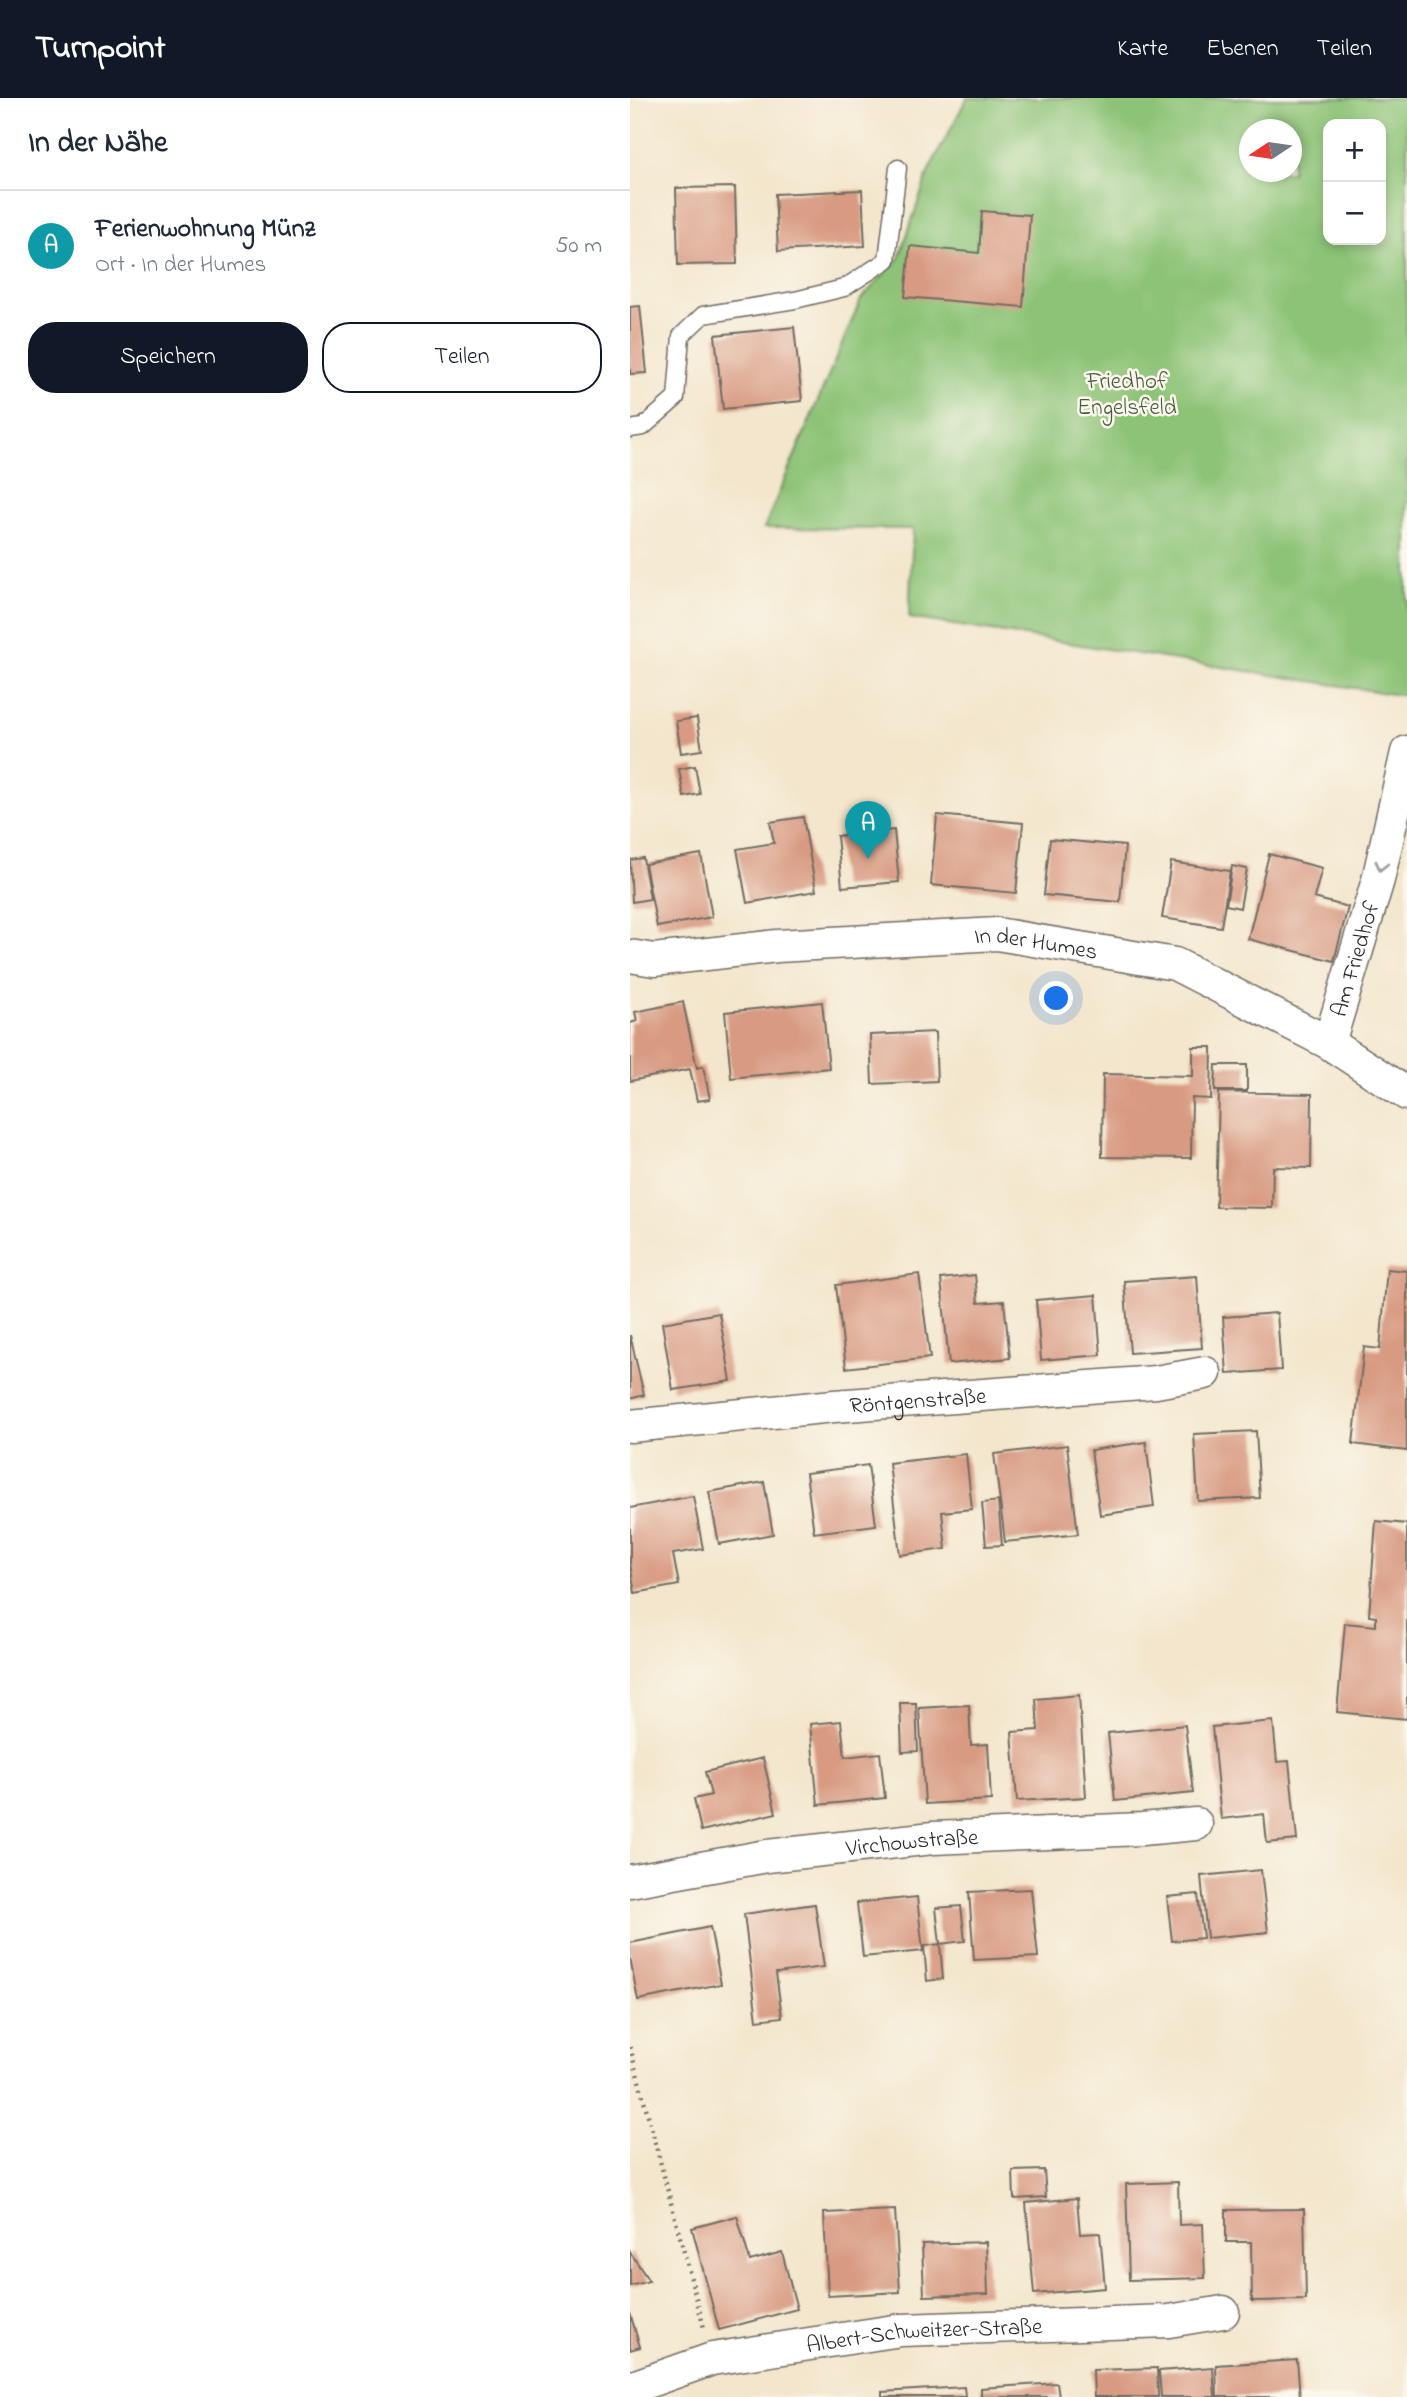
<!DOCTYPE html>
<html lang="de">
<meta charset="utf-8">
<style>
:root{--surface:#fff;--page:#f6f6f7;--text:#1f2937;--muted:#747a83;--line:#e0e1e3;--accent:#111827}
body{margin:0;font-family:"Indie Flower",sans-serif;background:var(--page);color:var(--text)}
.controls{position:absolute;right:21px;top:21px;display:grid;overflow:hidden;border-radius:14px;box-shadow:0 4px 10px #0003}
.controls button{width:63px;height:63px;display:grid;place-items:center;padding:0;border:0;border-bottom:2px solid var(--line);background:var(--surface);color:var(--text);font:35px sans-serif}
.compass{position:absolute;left:609px;top:21px;width:63px;height:63px;border-radius:50%;background:var(--surface);box-shadow:0 4px 10px #0003;rotate:257deg}
.you{position:absolute;left:427px;top:901px;width:24px;height:24px;margin:-18px;border:5px solid #fff;border-radius:50%;background:#1a73e8;box-shadow:0 0 0 10px #1a73e833}
.badge{display:grid;place-items:center;width:46px;height:46px;border-radius:50%;background:var(--accent);color:#fff;font-size:23px;font-weight:700}
.pin{position:absolute;translate:-50% -58px;filter:drop-shadow(0 2px 4px #0008)}
.pin::after{content:'';position:absolute;top:37px;width:24px;height:21px;background:inherit;clip-path:polygon(0 0,100% 0,50% 100%)}
.list{margin:0;padding:0;list-style:none}
h2{display:flex;justify-content:space-between;align-items:center;height:91px;margin:0;padding:0 28px;font-size:30px}
h2 small{font-size:23px;font-weight:400;color:var(--muted)}
.list li{display:grid;grid-template-columns:46px 1fr auto;gap:21px;align-items:center;box-sizing:border-box;height:112px;padding:0 28px;border-top:2px solid var(--line)}
.list b{display:block;font-size:26px;white-space:nowrap}
.list p{margin:0;font-size:23px;white-space:nowrap;color:var(--muted)}
.list em{font-size:23px;font-style:normal;color:var(--muted)}
.actions{display:flex;gap:14px;padding:21px 28px}
.actions a{flex:1;padding:16px 0;border:2px solid var(--accent);border-radius:28px;text-align:center;font-size:24px;color:var(--accent)}
.actions .main{background:var(--accent);color:#fff}
.map{position:relative;flex:none;width:777px;height:2299px;overflow:hidden}
header{display:flex;align-items:center;gap:42px;box-sizing:border-box;height:98px;padding:0 35px;background:var(--accent);color:#fff}
header strong{font-size:33px}
nav{display:flex;gap:38px;margin-inline-start:auto;font-size:24px}
main{display:flex}
aside{flex:1;background:var(--surface)}
.map>svg:first-child{display:block}
.green{fill:#8cc376;stroke:#5c7750;stroke-width:2;fill-rule:evenodd}
.building{fill:#d89a81}
.lines{fill:none;stroke-linecap:round;stroke-linejoin:round}
.service-casing{stroke:#716c63;stroke-width:19}
.minor-casing{stroke:#716c63;stroke-width:35}
.path{stroke:#716c63;stroke-width:4.5;stroke-dasharray:2 5;stroke-linecap:butt}
.service{stroke:#fff;stroke-width:16}
.minor{stroke:#fff;stroke-width:32}
.oneway{stroke:#a0a0a0}
.labels{text-anchor:middle;stroke-width:5;stroke-linejoin:round;paint-order:stroke}
.park-label{font-size:23px;fill:#485942;stroke:#fbf7ec}
.street-label{font-size:23px;fill:#2b2b2b;stroke:#fbf7ec}
</style>
<header>
<strong>Turnpoint</strong>
<nav><a>Karte</a><a>Ebenen</a><a>Teilen</a></nav>
</header>
<main>
<aside>
<h2>In der Nähe<small></small></h2>
<ul class="list">
<li><span class="badge" style="background:#0f9aa8">A</span><div><b>Ferienwohnung Münz</b><p>Ort · In der Humes</p></div><em>50 m</em></li>
</ul>
<div class="actions"><a class="main">Speichern</a><a>Teilen</a></div>
</aside>
<div class="map">
<svg width="777" height="2299" viewBox="0 0 777 2299">
<rect width="100%" height="100%" fill="#fbf7ec"/>
<filter id="ink" filterUnits="userSpaceOnUse"><feTurbulence type="fractalNoise" baseFrequency=".0143" numOctaves="2"/><feDisplacementMap in="SourceGraphic" scale="14" xChannelSelector="R" yChannelSelector="G"/><feConvolveMatrix kernelMatrix="1 2 1 2 8 2 1 2 1" color-interpolation-filters="sRGB"/></filter>
<filter id="wash" filterUnits="userSpaceOnUse"><feTurbulence type="fractalNoise" baseFrequency=".00686" numOctaves="4" result="noise"/><feDisplacementMap in="SourceGraphic" scale="28" xChannelSelector="R" yChannelSelector="G"/><feGaussianBlur stdDeviation="1.57" result="paint"/><feColorMatrix in="noise" values="0 0 0 0 0 0 0 0 0 0 0 0 0 0 0 0 0 1.4 0 .05"/><feComposite in="paint" operator="in"/></filter>
<g filter="url(#wash)">
<rect width="100%" height="100%" fill="#f3e6cc"/>
<path class="green" d="M337,0H777V592L775,598L279,520L283,431L134,430L231,201L269,160L300,70ZM698,26H751V142H698ZM620,32H662V74H620Z"/>
<g id="blocks">
<path class="building" d="M105,89L107,166L48,167L46,90Z
M232,92L235,148L148,153L145,96Z
M352,113L400,117L393,209L275,199L280,148L349,155Z
M10,208L17,275L0,276V209Z
M164,229L172,303L93,311L85,237Z
M67,620L72,652L51,655L46,623Z
M65,668L70,696L54,699L49,671Z
M307,717L393,725L386,795L301,787Z
M173,719L186,793L117,805L107,751L144,745L140,724Z
M264,732L269,784L212,789L207,738Z
M420,741L495,748L490,804L414,797Z
M71,756L82,819L27,829L15,766Z
M639,756L692,770L684,800L718,809L704,863L618,841Z
M13,760L20,801L2,804L0,762Z
M541,764L600,773L591,829L532,820Z
M602,768L617,771L610,810L596,807Z
M53,904L67,970L73,968L80,1001L67,1003L60,971L0,983V925L7,923L5,914Z
M192,904L199,970L101,980L95,914Z
M305,934L307,983L242,986L240,937Z
M563,949H582L581,1001L562,1000L561,1060L472,1059L473,976L563,978Z
M586,967H617V993H585Z
M589,994L682,996L681,1070L643,1069L642,1110L586,1109Z
M757,1171L777,1173V1353L723,1346L734,1249L750,1251Z
M289,1176L300,1260L216,1270L206,1187Z
M345,1177L348,1205L374,1203L380,1260L319,1266L311,1181Z
M567,1178L572,1250L500,1255L494,1183Z
M466,1197L471,1257L411,1262L406,1202Z
M89,1215L101,1283L43,1292L32,1225Z
M647,1215L651,1272L597,1276L593,1219Z
M0,1237L14,1297L0,1301Z
M626,1333L630,1400L568,1403L564,1336Z
M516,1344L524,1409L470,1417L461,1352Z
M437,1347L448,1436L375,1444L364,1356Z
M336,1356L342,1411L312,1414L316,1451L270,1457L259,1365Z
M238,1367L246,1427L184,1435L176,1375Z
M134,1384L143,1436L89,1446L79,1394Z
M63,1398L73,1451L43,1456L49,1487L5,1495L0,1465V1410Z
M368,1403L372,1447L356,1448L352,1405Z
M746,1423L777,1426V1621L707,1614L715,1525L746,1528V1519L739,1518Z
M449,1597L456,1699L387,1703L382,1634L408,1632L406,1601Z
M270,1605H286L288,1653L272,1654Z
M339,1607L341,1647L358,1646L361,1702L295,1706L289,1610Z
M211,1623L215,1659L250,1655L255,1700L188,1707L180,1626Z
M643,1623L647,1664L659,1663L667,1742L637,1745L634,1716L591,1721L582,1629Z
M555,1627L563,1695L485,1703L478,1635Z
M133,1660L146,1715L71,1733L64,1701L81,1697L75,1674Z
M631,1772L638,1834L577,1840L571,1778Z
M401,1791L408,1859L344,1862L339,1794Z
M568,1796L573,1840L542,1843L537,1799Z
M287,1799L293,1853L233,1859L227,1805Z
M185,1806L194,1869L146,1875L152,1919L127,1922L114,1816Z
M331,1808L335,1843L310,1846L306,1810Z
M80,1829L91,1886L8,1902L0,1860V1845Z
M310,1846L313,1881L297,1883L294,1848Z
M414,2072L416,2099L384,2101L383,2073Z
M548,2084L549,2127L573,2126L575,2180L499,2182L496,2086Z
M447,2100L450,2136L470,2135L475,2190L404,2196L396,2105Z
M674,2111L676,2202L622,2203L621,2144H596V2112Z
M265,2112L270,2194L198,2198L194,2115Z
M107,2118L120,2163L152,2154L167,2211L89,2232L62,2130Z
M356,2144L358,2196L294,2198L292,2146Z
M0,2154L19,2183L0,2188Z
M0,2215L10,2249L0,2252Z
M667,2262L670,2299H587L586,2267Z
M583,2269L585,2299H531L529,2273Z
M527,2270L528,2299H464L463,2272Z
M427,2285L429,2299H351V2290Z
M334,2289L335,2299H252V2294Z"/>
</g>
</g>
<g filter="url(#ink)">
<use href="#blocks" fill-opacity="0" stroke="#716c63" stroke-width="2"/>
<g class="lines">
<defs>
<path id="service" d="M0,331L13,329L46,300L51,238L73,217L165,202L214,190L257,162L268,70"/>
<g id="minor">
<path id="s1" d="M0,858L24,862L147,848L367,836L545,866L699,945L777,996"/>
<path id="s2" d="M699,945L748,782L777,654"/>
<path id="s3" d="M0,1328L204,1308L526,1284L575,1275"/>
<path id="s4" d="M0,1783L137,1758L303,1740L512,1731L566,1726"/>
<path id="s5" d="M0,2290L82,2261L271,2232L539,2223L593,2214"/>
</g>
</defs>
<use href="#service" class="service-casing"/>
<use href="#minor" class="minor-casing"/>
<path class="path" d="M0,1949L74,2230"/>
<use href="#service" class="service"/>
<use href="#minor" class="minor"/>
</g>
<defs><path id="oneway-chevron" d="M-2-3.5L2.5 0L-2 3.5" fill="none" stroke-width="1.6" stroke-linecap="round" stroke-linejoin="round" transform="scale(1.75)"/></defs>
<use class="oneway" href="#oneway-chevron" transform="translate(751 768) rotate(103)"/>
</g>
<g class="labels">
<g class="park-label">
<text x="497" y="290">Friedhof<tspan x="497" dy="26">Engelsfeld</tspan></text>
</g>
<g class="street-label">
<text dy="8" stroke="none"><textPath href="#s1" startOffset="408">In der Humes</textPath></text>
<text dy="8" stroke="none"><textPath href="#s2" startOffset="88">Am Friedhof</textPath></text>
<text dy="8" stroke="none"><textPath href="#s3" startOffset="289">Röntgenstraße</textPath></text>
<text dy="8" stroke="none"><textPath href="#s4" startOffset="285">Virchowstraße</textPath></text>
<text dy="8" stroke="none"><textPath href="#s5" startOffset="301">Albert-Schweitzer-Straße</textPath></text>
</g>
</g>
</svg>
<div class="controls">
<button>+</button>
<button>−</button>
</div>
<svg class="compass" viewBox="-18 -18 36 36"><path d="M0-13l5 13h-10z" fill="#e53935"/><path d="M0 13l5-13h-10z" fill="#747a83"/></svg>
<div class="you"></div>
<div class="pin badge" style="left:238px;top:761px;background:#0f9aa8">A</div>
</div>
</main>
